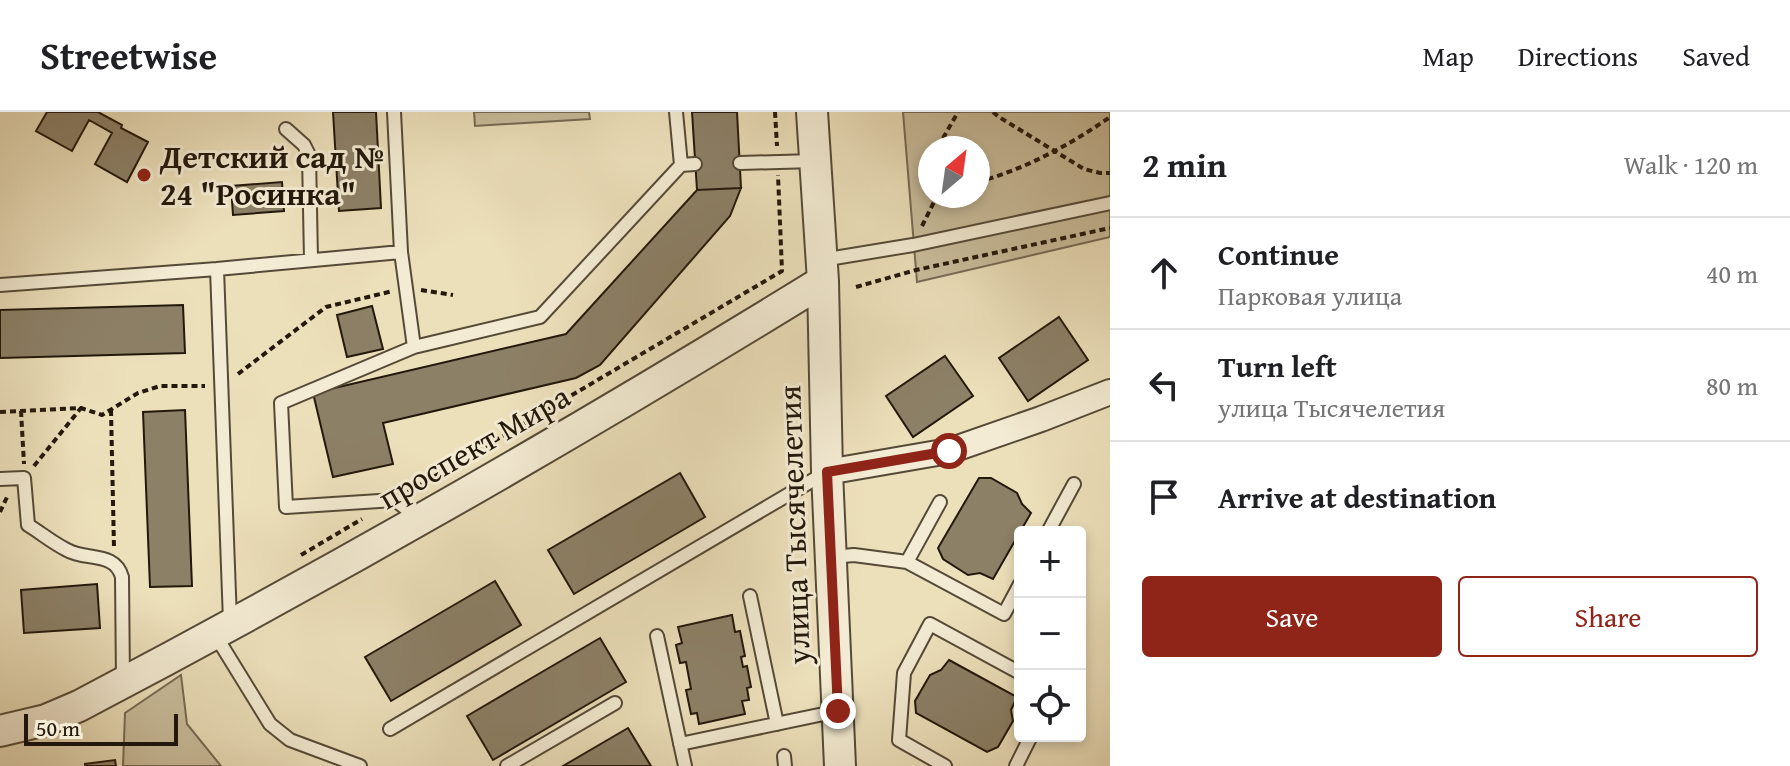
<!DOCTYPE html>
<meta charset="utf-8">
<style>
:root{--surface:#fff;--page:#f2f2f2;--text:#202124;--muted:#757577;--line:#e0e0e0;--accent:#8f2418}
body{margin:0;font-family:"Gentium Book Plus",serif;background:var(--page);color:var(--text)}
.controls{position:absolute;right:24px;bottom:24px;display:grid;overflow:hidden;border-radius:8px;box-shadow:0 4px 12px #0003}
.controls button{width:72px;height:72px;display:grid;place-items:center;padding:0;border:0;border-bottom:2px solid var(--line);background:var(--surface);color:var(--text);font:40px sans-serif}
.compass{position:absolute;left:918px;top:24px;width:72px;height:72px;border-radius:50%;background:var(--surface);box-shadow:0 4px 12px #0003;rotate:29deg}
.scale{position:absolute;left:24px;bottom:20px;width:154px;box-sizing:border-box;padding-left:8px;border:4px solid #23180b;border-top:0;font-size:22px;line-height:28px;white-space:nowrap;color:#23180b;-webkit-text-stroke:6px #f3ebd3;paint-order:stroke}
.stop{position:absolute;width:24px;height:24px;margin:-18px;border:6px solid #8f2418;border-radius:50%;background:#fff}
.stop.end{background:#8f2418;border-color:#fff;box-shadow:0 2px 8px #0008}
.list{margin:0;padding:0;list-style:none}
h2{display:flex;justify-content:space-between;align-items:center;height:104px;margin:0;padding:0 32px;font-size:34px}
h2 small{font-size:26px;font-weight:400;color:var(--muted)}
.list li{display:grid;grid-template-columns:52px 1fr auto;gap:24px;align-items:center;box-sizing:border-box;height:112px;padding:0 32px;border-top:2px solid var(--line)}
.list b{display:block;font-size:30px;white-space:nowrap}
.list p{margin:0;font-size:26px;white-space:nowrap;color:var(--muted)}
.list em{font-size:26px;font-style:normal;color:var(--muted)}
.actions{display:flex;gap:16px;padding:24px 32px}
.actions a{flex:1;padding:18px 0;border:2px solid var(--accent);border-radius:8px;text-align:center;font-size:28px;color:var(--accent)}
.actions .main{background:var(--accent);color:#fff}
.icon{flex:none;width:44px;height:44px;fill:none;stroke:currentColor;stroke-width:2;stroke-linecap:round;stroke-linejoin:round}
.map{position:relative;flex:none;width:1110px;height:654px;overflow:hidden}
header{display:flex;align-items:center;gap:48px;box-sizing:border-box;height:112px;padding:0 40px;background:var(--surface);border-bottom:2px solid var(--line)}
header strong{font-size:38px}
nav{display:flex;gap:44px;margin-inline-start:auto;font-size:28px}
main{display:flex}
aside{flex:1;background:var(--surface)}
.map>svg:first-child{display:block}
.green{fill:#cabe9d;stroke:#766b54;stroke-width:2;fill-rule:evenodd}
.building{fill:#8c8067;stroke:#23180b;stroke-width:2}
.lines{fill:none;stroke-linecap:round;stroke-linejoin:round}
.service-casing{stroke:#554a37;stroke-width:16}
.minor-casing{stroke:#554a37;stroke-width:28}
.tertiary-casing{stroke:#554a37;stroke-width:34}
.path{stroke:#23180b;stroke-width:4;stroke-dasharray:6 4;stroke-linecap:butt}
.service{stroke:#f3ebd3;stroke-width:12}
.minor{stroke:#f3ebd3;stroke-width:24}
.tertiary{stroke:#f3ebd3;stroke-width:30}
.route{stroke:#8f2418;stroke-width:10}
.poi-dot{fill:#8f2418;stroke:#f3ebd3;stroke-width:3}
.labels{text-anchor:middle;stroke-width:6;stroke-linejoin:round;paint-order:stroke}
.poi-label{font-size:32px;font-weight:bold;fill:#23180b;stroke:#f3ebd3;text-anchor:start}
.street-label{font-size:32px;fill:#23180b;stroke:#f3ebd3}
</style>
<header>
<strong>Streetwise</strong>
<nav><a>Map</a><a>Directions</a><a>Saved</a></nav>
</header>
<main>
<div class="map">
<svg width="1110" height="654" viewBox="0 0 1110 654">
<rect width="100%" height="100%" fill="#ece0bb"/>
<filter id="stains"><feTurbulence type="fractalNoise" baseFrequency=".0025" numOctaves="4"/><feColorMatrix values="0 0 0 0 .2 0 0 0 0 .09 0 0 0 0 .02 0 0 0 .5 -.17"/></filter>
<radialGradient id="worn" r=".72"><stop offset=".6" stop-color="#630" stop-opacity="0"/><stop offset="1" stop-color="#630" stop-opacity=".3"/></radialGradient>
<path class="green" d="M474,0H589L590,7L475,14Z
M903,0H1110V125L917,170ZM930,36H978V84H930Z
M181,563L187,612L221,654H123L125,601Z"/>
<path class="building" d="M47,0H98L122,13L121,16L148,30L127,70L95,52L112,21L89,8L72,39L36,19Z
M333,0H376L381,96L339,99Z
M692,0H737L741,76L697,78Z
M282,70L284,99L233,103L231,74Z
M741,76L730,104L600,253L576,266L383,311L393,352L333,365L313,281L566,222L697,78Z
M183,193L185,241L0,246V198Z
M372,194L383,237L347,245L337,203Z
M1059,205L1088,248L1028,289L999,246Z
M945,244L973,284L913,325L886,284Z
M185,298L192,474L150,475L143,300Z
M680,361L705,405L574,482L548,438Z
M979,366H991L1017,381L1022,392L1031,401L993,467L980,461L968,463L943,447L938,436Z
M495,469L521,513L391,589L365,545Z
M97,472L100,516L24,521L21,478Z
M732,503L735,520L740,519L745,544L741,545L743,555L747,554L751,575L747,576L749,588L742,589L745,602L699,612L697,601L691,602L686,578L691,577L686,550L680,551L676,533L682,531L678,515Z
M600,526L626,570L493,648L467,604Z
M949,548L1017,585L1011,598L1013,609L998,635L987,640L916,601L915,589L930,563L941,558Z
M628,616L651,654H563Z
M115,648L116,654H85V652Z"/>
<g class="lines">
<defs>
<path id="service" d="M394,0L401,140
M676,0L681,53
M286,17L304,33L309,43L311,148
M740,51L815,49
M822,148L913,133L1110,91
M0,173L217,157
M414,235L281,291L286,395L395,388L418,406
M0,367L24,366L28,413C41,421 53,431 67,438C86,449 115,439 122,465L123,569
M1048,420L1074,372
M831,445L854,443L907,450L1004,502L1020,472
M907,450L940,390
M750,484L777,612
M230,509L217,157L401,140L414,235L540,205L681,53L695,52
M214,521L270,612L290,628L360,654
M657,524L685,654
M390,617L825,361
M680,632L838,599
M784,644L785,654
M507,654L615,591
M945,654L899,628L904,561L930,512L1020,561
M1016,654L1031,624"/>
<path id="minor" d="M827,360L949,339L1041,307L1110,280"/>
<path id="tertiary" d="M823,169L827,360L840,654
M0,619L46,608L79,594C332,461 580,319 823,169L812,0"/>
</defs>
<use href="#service" class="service-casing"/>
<use href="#minor" class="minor-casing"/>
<use href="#tertiary" class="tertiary-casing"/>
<path class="path" d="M775,0L777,34
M993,0L999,5L1084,57L1100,61H1110
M942,36V28L958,0
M978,70C1025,57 1070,33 1110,5
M922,114L937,84
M856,175L916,158L1110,116
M421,178L453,183
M238,262L326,195L393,179
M111,298L114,436
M21,299L24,352
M0,300L81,296L102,303L138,281L160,274H205
M34,354L81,296
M408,380L782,159L778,63
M0,400L8,383
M301,443L362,407"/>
<use href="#service" class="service"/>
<use href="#minor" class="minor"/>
<use href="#tertiary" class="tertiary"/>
</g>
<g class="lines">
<path class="route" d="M838,599L827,360L949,339"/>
</g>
<circle class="poi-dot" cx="144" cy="63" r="8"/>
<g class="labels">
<g class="poi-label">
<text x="160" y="56">Детский сад №<tspan x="160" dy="37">24 "Росинка"</tspan></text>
</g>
<g class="street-label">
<text transform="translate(474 335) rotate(-30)" y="11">проспект Мира</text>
<text transform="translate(794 413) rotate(-92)" y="11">улица Тысячелетия</text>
</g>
</g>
<rect width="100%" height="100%" filter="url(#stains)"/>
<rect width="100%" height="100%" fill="url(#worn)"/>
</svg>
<div class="controls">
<button>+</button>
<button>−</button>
<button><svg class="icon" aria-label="locate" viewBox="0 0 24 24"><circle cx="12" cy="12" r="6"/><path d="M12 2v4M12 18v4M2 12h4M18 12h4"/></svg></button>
</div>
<svg class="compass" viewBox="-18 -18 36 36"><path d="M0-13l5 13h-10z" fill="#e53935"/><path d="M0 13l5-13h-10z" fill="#757577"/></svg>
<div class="scale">50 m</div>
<div class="stop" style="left:949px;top:339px"></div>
<div class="stop end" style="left:838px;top:599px"></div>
</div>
<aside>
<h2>2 min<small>Walk · 120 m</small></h2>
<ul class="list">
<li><svg class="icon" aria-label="ahead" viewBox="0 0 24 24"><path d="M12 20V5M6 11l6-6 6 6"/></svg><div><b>Continue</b><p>Парковая улица</p></div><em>40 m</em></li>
<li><svg class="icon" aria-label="left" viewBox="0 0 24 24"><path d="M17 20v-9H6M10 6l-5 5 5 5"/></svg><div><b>Turn left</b><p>улица Тысячелетия</p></div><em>80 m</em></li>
<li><svg class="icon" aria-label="arrive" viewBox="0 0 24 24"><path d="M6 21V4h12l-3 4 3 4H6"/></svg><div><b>Arrive at destination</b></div></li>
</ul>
<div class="actions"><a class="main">Save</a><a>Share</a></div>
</aside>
</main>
